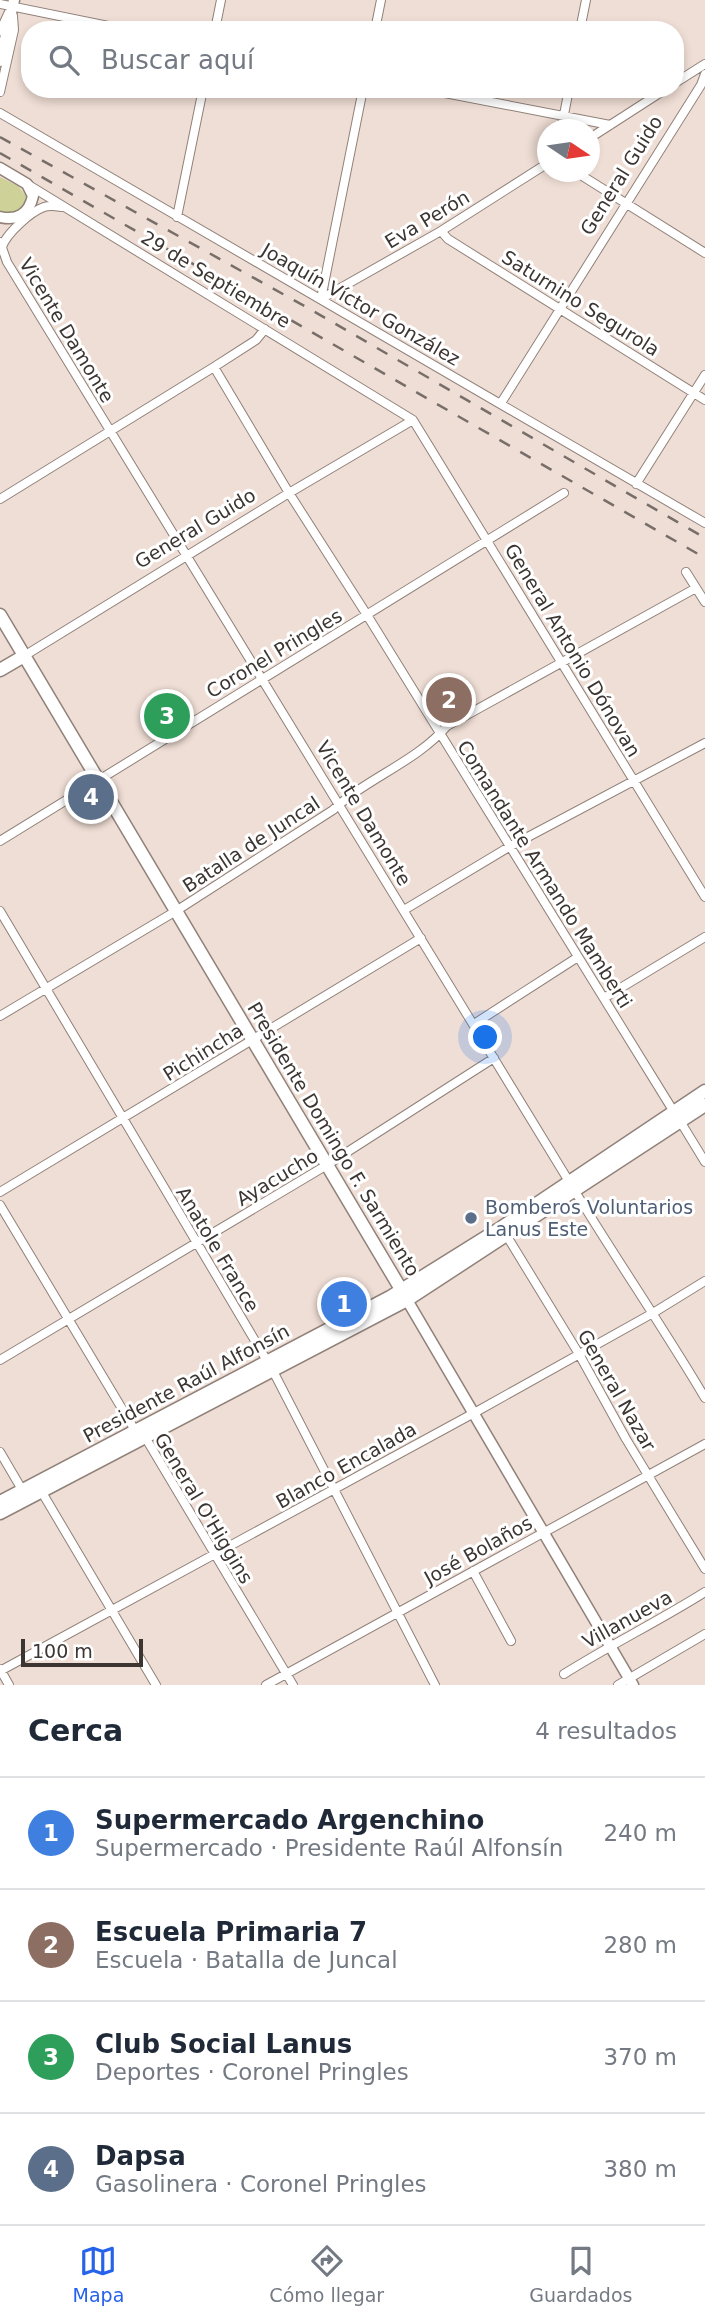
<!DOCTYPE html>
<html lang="es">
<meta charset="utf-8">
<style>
:root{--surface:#fff;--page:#f6f6f7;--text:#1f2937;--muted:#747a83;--line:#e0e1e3;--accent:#2563eb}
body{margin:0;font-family:"DejaVu Sans",sans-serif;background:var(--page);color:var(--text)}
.compass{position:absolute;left:537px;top:119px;width:63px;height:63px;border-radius:50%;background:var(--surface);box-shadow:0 4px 10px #0003;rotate:103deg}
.scale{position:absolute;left:21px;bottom:18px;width:122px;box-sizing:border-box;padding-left:7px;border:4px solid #3c3532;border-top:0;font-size:19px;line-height:24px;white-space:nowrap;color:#3c3532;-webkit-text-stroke:5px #fff;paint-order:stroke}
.you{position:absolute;left:486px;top:1038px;width:24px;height:24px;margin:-18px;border:5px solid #fff;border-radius:50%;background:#1a73e8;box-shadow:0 0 0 10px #1a73e833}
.badge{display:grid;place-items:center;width:46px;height:46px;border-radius:50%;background:var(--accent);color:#fff;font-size:23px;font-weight:700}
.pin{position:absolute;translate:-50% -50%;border:4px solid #fff;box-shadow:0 2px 7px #0006}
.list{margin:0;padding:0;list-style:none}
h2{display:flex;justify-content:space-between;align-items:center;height:91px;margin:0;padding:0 28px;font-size:30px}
h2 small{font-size:23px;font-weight:400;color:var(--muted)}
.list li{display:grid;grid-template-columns:46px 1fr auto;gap:21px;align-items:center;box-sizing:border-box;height:112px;padding:0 28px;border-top:2px solid var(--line)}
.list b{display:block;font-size:26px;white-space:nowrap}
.list p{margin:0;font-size:23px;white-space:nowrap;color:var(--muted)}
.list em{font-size:23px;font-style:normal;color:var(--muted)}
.icon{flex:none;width:38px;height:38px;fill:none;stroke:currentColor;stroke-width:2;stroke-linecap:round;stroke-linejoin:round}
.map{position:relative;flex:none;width:705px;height:1685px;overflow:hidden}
.search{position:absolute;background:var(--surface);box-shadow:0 4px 10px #0003;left:21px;right:21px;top:21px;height:77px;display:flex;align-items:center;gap:18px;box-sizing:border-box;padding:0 24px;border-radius:28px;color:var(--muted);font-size:26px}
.sheet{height:539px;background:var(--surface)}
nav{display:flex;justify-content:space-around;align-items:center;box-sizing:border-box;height:98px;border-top:2px solid var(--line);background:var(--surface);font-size:19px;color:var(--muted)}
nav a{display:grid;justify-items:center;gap:4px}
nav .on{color:var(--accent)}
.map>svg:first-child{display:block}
.green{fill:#ced198}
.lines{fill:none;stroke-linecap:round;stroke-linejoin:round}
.minor-casing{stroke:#908179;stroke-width:10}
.tertiary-casing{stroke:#908179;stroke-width:13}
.secondary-casing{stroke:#908179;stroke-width:15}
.minor{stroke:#fff;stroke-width:8}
.tertiary{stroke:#fff;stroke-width:10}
.secondary{stroke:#fff;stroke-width:12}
.rail{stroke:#786e69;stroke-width:2.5;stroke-dasharray:12 12;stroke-linecap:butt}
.service-dot{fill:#5c6f8a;stroke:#fff;stroke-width:2.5}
.labels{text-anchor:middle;stroke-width:6;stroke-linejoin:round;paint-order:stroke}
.street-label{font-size:19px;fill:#3c3532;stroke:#fff}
.service-label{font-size:19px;fill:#4e5e75;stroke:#fff;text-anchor:start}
</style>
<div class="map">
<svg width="705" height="1685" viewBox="0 0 705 1685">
<rect width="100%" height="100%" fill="#efded5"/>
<path class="green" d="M0,177L18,186L26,196C25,212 13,213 0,212Z"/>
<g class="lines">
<defs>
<path id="minor" d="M0,4L128,30
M215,30L221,0
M375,30L381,0
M580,30L586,0
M0,31L9,12
M675,83L705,64
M424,89L610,125
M0,92L14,30L13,16
M0,113L705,523
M561,130L569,89
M590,138L666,89
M576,172L705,253
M27,184L413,420L705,897
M177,217L203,89
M441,231L448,239L705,400
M0,242L7,262C194,572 385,879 573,1188C616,1259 663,1327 705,1398
M2,247C6,234 30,212 44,207C50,205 55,206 61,207
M321,299L441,231L548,163
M321,299L363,89
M214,367L289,493L367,615L674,1112
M501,403L701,85L705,74
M636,484L705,375
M0,499L214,367L256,340L265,329
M686,572L705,602
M24,656L289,493L413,420
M0,841L564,493
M404,910L509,847L705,743
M0,911L273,1371L435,1685
M604,998L705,937
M0,1016L176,911L333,810C367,778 416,762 447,726L696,588
M474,1024L578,957
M680,1121L705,1162
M0,1192L421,938
M0,1205L136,1432L145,1437L293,1685
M505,1233L579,1354L626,1439L705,1569
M0,1360L327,1165L494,1058
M0,1452L24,1493
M40,1489L156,1685
M473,1571L511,1641
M0,1669L9,1685
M0,1671L474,1413L653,1313L705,1281
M564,1674C610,1645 659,1621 705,1592
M266,1685L705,1444
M618,1685L705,1634"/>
<path id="tertiary" d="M0,61L14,0
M0,168L27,184L33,196C29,214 17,221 0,217
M407,1300L633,1685"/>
<path id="secondary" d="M0,615L405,1296
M0,670L24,656
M0,1502L390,1297L502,1227L705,1091
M0,1513L407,1300L705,1105"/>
</defs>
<use href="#minor" class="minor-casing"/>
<use href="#tertiary" class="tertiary-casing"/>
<use href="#secondary" class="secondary-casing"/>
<use href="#minor" class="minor"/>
<use href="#tertiary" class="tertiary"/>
<use href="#secondary" class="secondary"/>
<path class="rail" d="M0,137L308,308L705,538
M0,153L705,558"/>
</g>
<circle class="service-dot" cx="471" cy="1218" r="7"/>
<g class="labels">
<g class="street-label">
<text transform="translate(621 175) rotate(-58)" y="7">General Guido</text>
<text transform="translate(427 219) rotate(-31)" y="7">Eva Perón</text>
<text transform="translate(216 279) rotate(31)" y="7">29 de Septiembre</text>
<text transform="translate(581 303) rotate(32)" y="7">Saturnino Segurola</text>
<text transform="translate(361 304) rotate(30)" y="7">Joaquín Víctor González</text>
<text transform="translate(67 330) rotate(59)" y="7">Vicente Damonte</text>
<text transform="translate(195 528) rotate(-31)" y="7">General Guido</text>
<text transform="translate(573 650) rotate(59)" y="7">General Antonio Dónovan</text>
<text transform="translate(274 653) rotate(-31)" y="7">Coronel Pringles</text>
<text transform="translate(364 813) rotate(59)" y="7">Vicente Damonte</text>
<text transform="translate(251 844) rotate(-33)" y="7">Batalla de Juncal</text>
<text transform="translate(545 874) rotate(58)" y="7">Comandante Armando Mamberti</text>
<text transform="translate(203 1052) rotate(-32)" y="7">Pichincha</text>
<text transform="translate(334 1139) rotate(59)" y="7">Presidente Domingo F. Sarmiento</text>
<text transform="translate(277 1177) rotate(-31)" y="7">Ayacucho</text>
<text transform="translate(218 1249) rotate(59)" y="7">Anatole France</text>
<text transform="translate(186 1383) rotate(-28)" y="7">Presidente Raúl Alfonsín</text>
<text transform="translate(617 1390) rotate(60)" y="7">General Nazar</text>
<text transform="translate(346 1465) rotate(-29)" y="7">Blanco Encalada</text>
<text transform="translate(204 1508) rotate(59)" y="7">General O'Higgins</text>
<text transform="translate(478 1550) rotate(-29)" y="7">José Bolaños</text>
<text transform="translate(627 1619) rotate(-29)" y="7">Villanueva</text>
</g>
<g class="service-label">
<text x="485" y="1214">Bomberos Voluntarios<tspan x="485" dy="22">Lanus Este</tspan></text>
</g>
</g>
</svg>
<svg class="compass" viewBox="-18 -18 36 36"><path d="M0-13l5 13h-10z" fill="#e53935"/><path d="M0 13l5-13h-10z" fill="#747a83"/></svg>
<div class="scale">100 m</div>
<div class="you"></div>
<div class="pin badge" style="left:344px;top:1304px;background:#3f7fe0">1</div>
<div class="pin badge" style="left:449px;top:700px;background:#8d6e63">2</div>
<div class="pin badge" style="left:167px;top:716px;background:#2e9e5b">3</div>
<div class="pin badge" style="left:91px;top:797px;background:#5c6f8a">4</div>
<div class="search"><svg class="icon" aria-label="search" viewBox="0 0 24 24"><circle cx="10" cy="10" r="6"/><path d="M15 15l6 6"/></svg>Buscar aquí</div>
</div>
<section class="sheet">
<h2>Cerca<small>4 resultados</small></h2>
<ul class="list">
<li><span class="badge" style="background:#3f7fe0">1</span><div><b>Supermercado Argenchino</b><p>Supermercado · Presidente Raúl Alfonsín</p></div><em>240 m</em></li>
<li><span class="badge" style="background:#8d6e63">2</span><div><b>Escuela Primaria 7</b><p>Escuela · Batalla de Juncal</p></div><em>280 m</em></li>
<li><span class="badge" style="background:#2e9e5b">3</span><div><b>Club Social Lanus</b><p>Deportes · Coronel Pringles</p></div><em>370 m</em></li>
<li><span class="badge" style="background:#5c6f8a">4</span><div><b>Dapsa</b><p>Gasolinera · Coronel Pringles</p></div><em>380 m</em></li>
</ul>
</section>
<nav>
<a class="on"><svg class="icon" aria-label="map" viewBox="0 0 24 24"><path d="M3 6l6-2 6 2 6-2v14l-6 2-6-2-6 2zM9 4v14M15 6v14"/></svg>Mapa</a>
<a><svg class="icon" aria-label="directions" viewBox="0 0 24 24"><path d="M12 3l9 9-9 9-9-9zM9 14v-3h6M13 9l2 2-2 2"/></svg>Cómo llegar</a>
<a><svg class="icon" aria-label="saved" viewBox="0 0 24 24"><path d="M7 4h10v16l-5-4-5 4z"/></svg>Guardados</a>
</nav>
